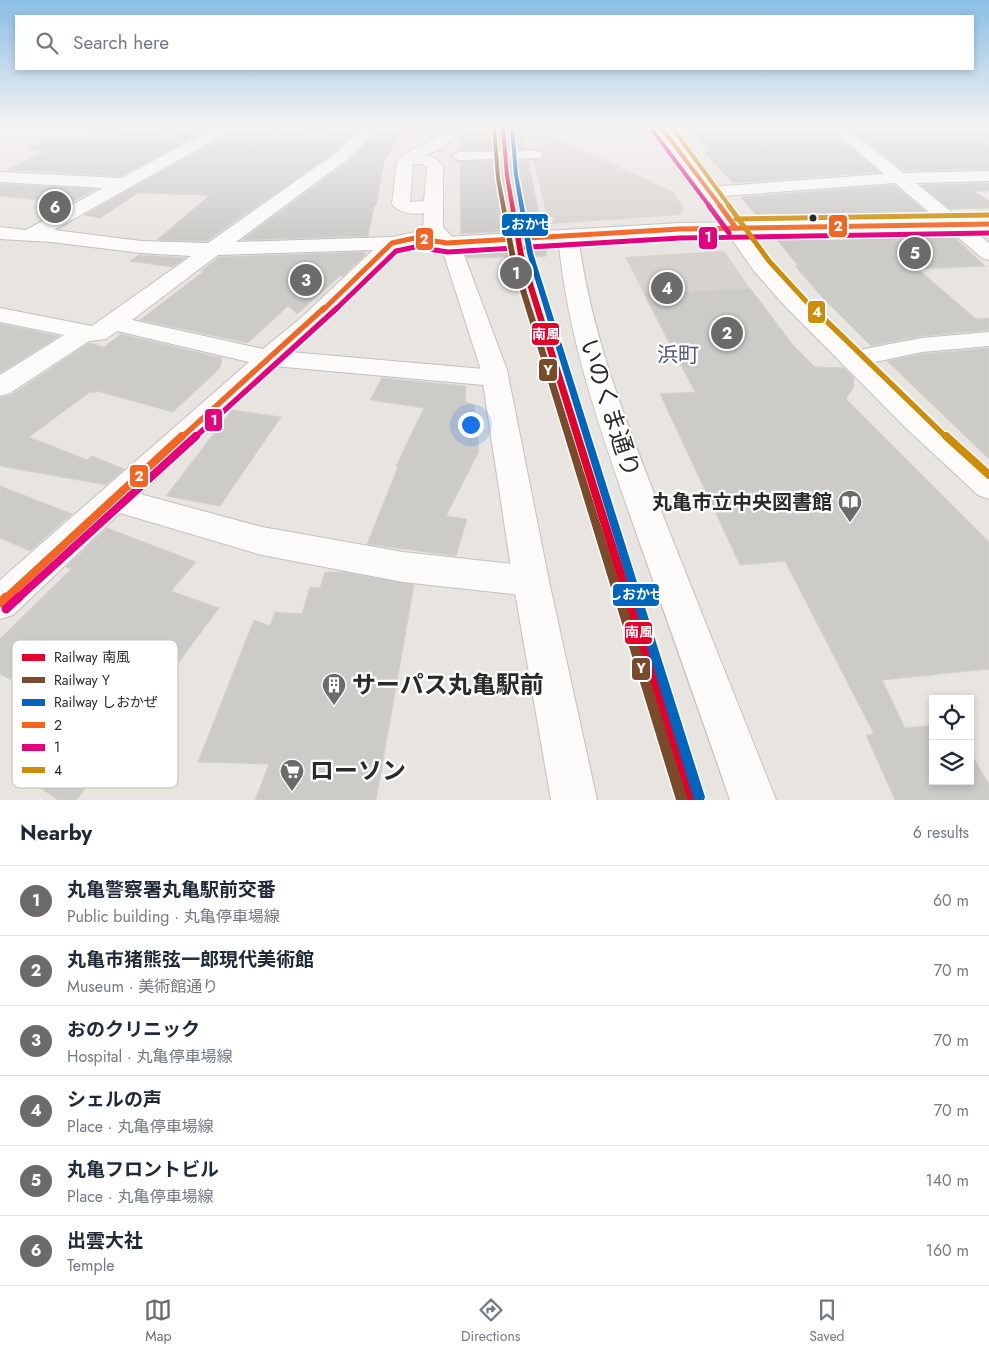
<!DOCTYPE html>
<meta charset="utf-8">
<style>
:root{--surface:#fff;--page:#f6f6f7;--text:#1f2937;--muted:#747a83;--line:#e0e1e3;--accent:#6c6b6a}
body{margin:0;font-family:Jost,"Noto Sans JP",sans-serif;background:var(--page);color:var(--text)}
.controls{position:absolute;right:15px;bottom:15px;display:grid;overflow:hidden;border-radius:0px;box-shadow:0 2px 8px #0003}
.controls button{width:45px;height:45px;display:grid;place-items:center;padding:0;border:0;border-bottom:1px solid var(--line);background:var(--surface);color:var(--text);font:25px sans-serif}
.you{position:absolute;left:470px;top:424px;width:18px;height:18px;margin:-12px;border:4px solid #fff;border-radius:50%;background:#1a73e8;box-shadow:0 0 0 8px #1a73e833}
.badge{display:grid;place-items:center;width:32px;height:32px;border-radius:50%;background:var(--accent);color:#fff;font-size:16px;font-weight:700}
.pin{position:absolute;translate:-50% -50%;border:2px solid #fff;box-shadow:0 1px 5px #0006}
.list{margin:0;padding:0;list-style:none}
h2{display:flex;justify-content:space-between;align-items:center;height:65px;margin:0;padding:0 20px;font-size:21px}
h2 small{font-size:16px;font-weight:400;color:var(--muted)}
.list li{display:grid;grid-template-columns:32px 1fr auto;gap:15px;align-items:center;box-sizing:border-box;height:70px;padding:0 20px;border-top:1px solid var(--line)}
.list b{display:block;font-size:19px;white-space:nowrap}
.list p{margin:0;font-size:16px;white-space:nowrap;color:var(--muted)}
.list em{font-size:16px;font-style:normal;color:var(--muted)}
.icon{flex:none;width:28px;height:28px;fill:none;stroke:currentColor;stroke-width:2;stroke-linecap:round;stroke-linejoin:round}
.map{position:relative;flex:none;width:989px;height:800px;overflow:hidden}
.search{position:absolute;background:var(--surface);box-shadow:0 2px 8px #0003;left:15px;right:15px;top:15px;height:55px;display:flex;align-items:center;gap:12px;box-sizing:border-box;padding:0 18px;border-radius:0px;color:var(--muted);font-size:19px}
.sheet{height:485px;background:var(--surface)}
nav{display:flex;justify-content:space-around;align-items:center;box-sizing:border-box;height:70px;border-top:1px solid var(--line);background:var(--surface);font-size:14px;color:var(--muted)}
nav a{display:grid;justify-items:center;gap:2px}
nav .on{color:var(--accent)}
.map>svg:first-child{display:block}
.plaza{fill:#d6d3cf}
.building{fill:#cdcbc8;stroke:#d3d1cd}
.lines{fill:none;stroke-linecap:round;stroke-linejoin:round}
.pedestrian-casing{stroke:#c2c1c1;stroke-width:3}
.minor-casing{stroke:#c2c1c1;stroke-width:2}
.tertiary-casing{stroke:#c2c1c1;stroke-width:2}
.secondary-casing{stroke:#c2c1c1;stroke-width:2}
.pedestrian{fill:#fcfbfa;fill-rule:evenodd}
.minor{fill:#fcfbfa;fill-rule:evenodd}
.tertiary{fill:#fcfbfa;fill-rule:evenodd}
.secondary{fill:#fcfbfa;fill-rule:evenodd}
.bus-1-far4-casing{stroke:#fff;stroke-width:6}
.bus-1-far3-casing{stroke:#fff;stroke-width:8}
.bus-1-far2-casing{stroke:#fff;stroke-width:9}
.bus-1-far1-casing{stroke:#fff;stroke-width:11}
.bus-1-casing{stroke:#fff;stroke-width:13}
.bus-2-far4-casing{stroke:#fff;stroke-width:6}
.bus-2-far3-casing{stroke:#fff;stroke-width:8}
.bus-2-far2-casing{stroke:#fff;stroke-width:9}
.bus-2-far1-casing{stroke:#fff;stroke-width:11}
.bus-2-casing{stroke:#fff;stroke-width:13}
.bus-3-far3-casing{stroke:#fff;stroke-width:6}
.bus-3-far2-casing{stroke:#fff;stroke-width:8}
.bus-3-far1-casing{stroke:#fff;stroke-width:9}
.bus-3-casing{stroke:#fff;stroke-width:11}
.bus-1-far4{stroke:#f26522;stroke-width:4}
.bus-1-far3{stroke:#f26522;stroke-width:5}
.bus-1-far2{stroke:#f26522;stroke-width:5.5}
.bus-1-far1{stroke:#f26522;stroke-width:8}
.bus-1{stroke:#f26522;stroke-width:9}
.bus-2-far4{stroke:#e5007d;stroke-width:4}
.bus-2-far3{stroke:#e5007d;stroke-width:5}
.bus-2-far2{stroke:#e5007d;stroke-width:5.5}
.bus-2-far1{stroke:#e5007d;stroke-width:8}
.bus-2{stroke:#e5007d;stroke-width:9}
.bus-3-far3{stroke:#ce8d08;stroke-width:4}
.bus-3-far2{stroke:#ce8d08;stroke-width:5}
.bus-3-far1{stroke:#ce8d08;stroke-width:5.5}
.bus-3{stroke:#ce8d08;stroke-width:8}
.rail-1-casing{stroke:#fff;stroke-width:3}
.rail-2-casing{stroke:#fff;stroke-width:3}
.rail-3-casing{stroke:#fff;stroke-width:3}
.rail-1{fill:#e4002b;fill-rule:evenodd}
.rail-2{fill:#7a4b2a;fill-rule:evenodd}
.rail-3{fill:#0065bd;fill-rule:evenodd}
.bus-dot{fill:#2a2a2a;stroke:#fff;stroke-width:2}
.labels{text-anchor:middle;stroke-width:4.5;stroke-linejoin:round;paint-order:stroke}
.poi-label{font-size:20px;font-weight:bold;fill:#2a2a2a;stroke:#fff;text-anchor:end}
.neighbourhood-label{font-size:21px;fill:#505676;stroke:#fff}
.near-street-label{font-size:24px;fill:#2a2a2a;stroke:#fff}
.near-poi-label{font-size:24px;font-weight:bold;fill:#2a2a2a;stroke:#fff;text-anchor:start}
.key{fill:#fff;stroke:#bfbfbf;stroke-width:1}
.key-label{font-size:14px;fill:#2a2a2a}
.line-badge{stroke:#fff;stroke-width:2}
.badge-label{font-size:14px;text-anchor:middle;font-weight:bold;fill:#fff}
</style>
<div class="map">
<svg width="989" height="800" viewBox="0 0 989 800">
<rect width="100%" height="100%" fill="#e8e5e1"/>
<path class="plaza" d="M525,126H551L552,135L557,138L672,191L684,208L683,212L678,215L549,224Z
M724,251L750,288L644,294L625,257Z"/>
<path class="building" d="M386,126H406L384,161L376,206H374L368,236L242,240L350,160L375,135L385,132Z
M794,126H826L879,172L733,183L703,151L710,150L688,129Z
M847,126H989V169L904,171Z
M521,128L525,149L460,150V129Z
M230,133L351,136L336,151L207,241L157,240L210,195L138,193L100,218L84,215Z
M199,134L121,176L8,170L44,151L27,150L46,139Z
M528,160L542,229L461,234L460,162Z
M989,183V191H974L989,201V208L950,209L921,185Z
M0,184L96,189L58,210L45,208L55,202L0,196Z
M894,185L932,217L760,220L741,197Z
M950,233L985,266L918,269L976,319L989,318V330L922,336L871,346L821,296L795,266L799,267L773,235Z
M545,245L547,256L467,258L463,250Z
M365,252V255L343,276L341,275L297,314L288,306L248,343L140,320L204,271H201L219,257Z
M139,255H141L186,258L172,267L130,261Z
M750,288L793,345L815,367L844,368L853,377L854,386L846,399L989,542V669L882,680L905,728L933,725V781H970V752L989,784V800H895L866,735L874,734L785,561L740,565L660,394L695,392L644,294Z
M0,324L59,336L0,373Z
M121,334L222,358L220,368L173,412L97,391L94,393L90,392L29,437L87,460L92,456L124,469L106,485L0,466V398L11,395L89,343L104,347Z
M989,348V459L887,361L922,354Z
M382,378L466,386L465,401L474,405L479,451L446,516L467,519L456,556L367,544L398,467L396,466L424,408L370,400Z
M232,410L281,417L220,506L166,496Z
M0,486L72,514L30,551L0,538Z
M107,528L196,562L171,591L219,608L173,670L179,672L76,800H58L30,781L80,725L69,718L73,713L0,674V639L71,569L66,567Z
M325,572H343L414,585L376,800H255L269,764L198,762L254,620L270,626L275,612L302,614L310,587L320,588Z"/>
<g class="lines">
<defs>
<path id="pedestrian" d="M536,151L540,152L542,155L540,158L458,160L452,156L458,152Z"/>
<path id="minor" d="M111,126H384L385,128L383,131L374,133L349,158L236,242L392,237L415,232L454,239L457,243L454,247L447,249L415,244L399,248L318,327L290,352L495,370L504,372L508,378L504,384L495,386L274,366L140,494L262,527L403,552L531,566L544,570L549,581L544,592L531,596L403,582L262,555L120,513L13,615L0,619V580L249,362L117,331L106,339L89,341L10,393L0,396V375L64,335L0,322V308L92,326L191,256L141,253L51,242L0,239V227L26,230L103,188L0,182V172L121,178L207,132L0,138V128ZM230,131L356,134L337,152L208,243L141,241L54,230ZM373,250L302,317L263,349L132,320L218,255Z
M828,126H844L903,173L989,171V181L916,183L989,243V260L982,258L895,183L710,197L704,196L701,192L704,188L710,187L884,174Z
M989,332V346L922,352L852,367L843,365L839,359L843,353L922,338Z"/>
<path id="tertiary" d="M653,126H667L770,261L799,294L926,414L989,469V499L978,495L906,428L783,304L754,271Z
M448,129L453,131L456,134L445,146L426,155L435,158L443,166V227L454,239L464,255L507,370L549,581L597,800H551L513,581L481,370L444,255L423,228L424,213C413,215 398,213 392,204L397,162C405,150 419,148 431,141C438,137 441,131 448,129ZM413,164H421L427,167L424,201L410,202Z
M568,230L575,232L578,236C591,336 627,424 664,518C701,612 739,706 776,800H730C698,707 665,614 632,521C599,426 567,337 558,236L561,232Z"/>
<path id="secondary" d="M989,218V230L680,235L447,249L440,247L437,243L440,239L447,237L680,223Z"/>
</defs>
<use href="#pedestrian" class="pedestrian-casing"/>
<use href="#minor" class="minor-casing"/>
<use href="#tertiary" class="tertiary-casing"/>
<use href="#secondary" class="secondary-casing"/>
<use href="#pedestrian" class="pedestrian"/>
<use href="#minor" class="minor"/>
<use href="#tertiary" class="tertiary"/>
<use href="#secondary" class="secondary"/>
<defs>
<path id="bus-1-far4" d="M660,126L721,207"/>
<path id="bus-1-far3" d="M720,206L736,228
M323,310L392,243L415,238L447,243L680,229L989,224"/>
<path id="bus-1-far2" d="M181,438L324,308"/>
<path id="bus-1-far1" d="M5,599L182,436"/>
<path id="bus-1" d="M0,603L6,597"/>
<path id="bus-2-far4" d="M653,131L710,207"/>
<path id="bus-2-far3" d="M709,206L729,233
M335,310L396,251L415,247L448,252L680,238L989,233"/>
<path id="bus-2-far2" d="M194,438L337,308"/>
<path id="bus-2-far1" d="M17,599L196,436"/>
<path id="bus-2" d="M6,609L19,597"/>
<path id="bus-3-far3" d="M671,126L730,207"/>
<path id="bus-3-far2" d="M729,206L769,261L814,310
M736,219L989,215"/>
<path id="bus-3-far1" d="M813,308L947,438"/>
<path id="bus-3" d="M946,436L989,475"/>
</defs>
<use href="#bus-1-far4" class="bus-1-far4-casing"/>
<use href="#bus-1-far3" class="bus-1-far3-casing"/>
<use href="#bus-1-far2" class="bus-1-far2-casing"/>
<use href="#bus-1-far1" class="bus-1-far1-casing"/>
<use href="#bus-1" class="bus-1-casing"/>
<use href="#bus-2-far4" class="bus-2-far4-casing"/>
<use href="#bus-2-far3" class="bus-2-far3-casing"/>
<use href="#bus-2-far2" class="bus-2-far2-casing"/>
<use href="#bus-2-far1" class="bus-2-far1-casing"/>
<use href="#bus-2" class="bus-2-casing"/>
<use href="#bus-3-far3" class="bus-3-far3-casing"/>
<use href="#bus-3-far2" class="bus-3-far2-casing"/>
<use href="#bus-3-far1" class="bus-3-far1-casing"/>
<use href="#bus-3" class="bus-3-casing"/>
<use href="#bus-1-far4" class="bus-1-far4"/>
<use href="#bus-1-far3" class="bus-1-far3"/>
<use href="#bus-1-far2" class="bus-1-far2"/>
<use href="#bus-1-far1" class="bus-1-far1"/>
<use href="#bus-1" class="bus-1"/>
<use href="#bus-2-far4" class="bus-2-far4"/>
<use href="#bus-2-far3" class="bus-2-far3"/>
<use href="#bus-2-far2" class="bus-2-far2"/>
<use href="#bus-2-far1" class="bus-2-far1"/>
<use href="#bus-2" class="bus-2"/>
<use href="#bus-3-far3" class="bus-3-far3"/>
<use href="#bus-3-far2" class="bus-3-far2"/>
<use href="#bus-3-far1" class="bus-3-far1"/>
<use href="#bus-3" class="bus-3"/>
<defs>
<path id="rail-1" d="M501,126H505L509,176L524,255L697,800H685L518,255L505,176Z"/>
<path id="rail-2" d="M494,126L496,127L500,178L516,258L688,800H676L510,258L496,178L492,127Z"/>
<path id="rail-3" d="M510,126H514L518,175L533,253L705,797L704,800H694L693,797L527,253L514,175Z"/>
</defs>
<use href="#rail-1" class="rail-1-casing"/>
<use href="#rail-2" class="rail-2-casing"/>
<use href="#rail-3" class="rail-3-casing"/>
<use href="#rail-1" class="rail-1"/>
<use href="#rail-2" class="rail-2"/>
<use href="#rail-3" class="rail-3"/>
</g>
<linearGradient id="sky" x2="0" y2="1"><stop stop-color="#8abee5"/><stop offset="0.53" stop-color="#f5f3f2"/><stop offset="1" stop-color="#f5f3f2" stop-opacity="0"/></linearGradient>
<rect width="989" height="238" fill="url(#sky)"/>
<defs>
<symbol id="library-pin" viewBox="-11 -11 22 30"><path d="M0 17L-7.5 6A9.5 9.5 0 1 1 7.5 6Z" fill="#6c6b6a" stroke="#fff"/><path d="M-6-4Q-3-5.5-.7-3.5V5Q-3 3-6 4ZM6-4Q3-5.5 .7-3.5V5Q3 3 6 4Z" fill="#fff"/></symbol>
<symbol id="building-pin" viewBox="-11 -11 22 30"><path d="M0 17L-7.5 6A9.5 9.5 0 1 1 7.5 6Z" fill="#6c6b6a" stroke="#fff"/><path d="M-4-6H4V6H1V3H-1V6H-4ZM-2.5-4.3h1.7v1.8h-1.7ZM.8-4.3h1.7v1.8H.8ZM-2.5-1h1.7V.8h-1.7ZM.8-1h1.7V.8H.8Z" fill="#fff"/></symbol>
<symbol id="supermarket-pin" viewBox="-11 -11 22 30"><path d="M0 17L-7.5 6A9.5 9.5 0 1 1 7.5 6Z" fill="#6c6b6a" stroke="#fff"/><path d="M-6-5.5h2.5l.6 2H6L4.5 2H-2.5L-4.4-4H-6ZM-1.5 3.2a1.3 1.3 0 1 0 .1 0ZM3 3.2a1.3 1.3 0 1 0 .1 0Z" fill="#fff"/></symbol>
</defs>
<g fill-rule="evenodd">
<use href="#library-pin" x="836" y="488" width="28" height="38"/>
<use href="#building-pin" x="320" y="671" width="28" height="38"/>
<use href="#supermarket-pin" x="278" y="757" width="28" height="38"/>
</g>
<circle class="bus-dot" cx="813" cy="218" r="4.5"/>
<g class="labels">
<g class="poi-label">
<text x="832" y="509">丸亀市立中央図書館</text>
</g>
<g class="neighbourhood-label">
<text x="678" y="362">浜町</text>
</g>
<g class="near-street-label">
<text transform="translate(610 408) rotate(72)" y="8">いのくま通り</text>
</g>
<g class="near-poi-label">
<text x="352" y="693">サーパス丸亀駅前</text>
<text x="310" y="779">ローソン</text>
</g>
</g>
<rect x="12" y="640" width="166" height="148" rx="8" class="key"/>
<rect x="22" y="654" width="23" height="7" fill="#e4002b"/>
<rect x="22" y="677" width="23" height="6" fill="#7a4b2a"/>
<rect x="22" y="699" width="23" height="7" fill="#0065bd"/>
<rect x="22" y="722" width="23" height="6" fill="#f26522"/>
<rect x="22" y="744" width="23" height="7" fill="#e5007d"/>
<rect x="22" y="767" width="23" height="6" fill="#ce8d08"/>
<g class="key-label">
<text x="54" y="662">Railway 南風</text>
<text x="54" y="685">Railway Y</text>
<text x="54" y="707">Railway しおかぜ</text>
<text x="54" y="730">2</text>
<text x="54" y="752">1</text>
<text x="54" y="775">4</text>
</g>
<g class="line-badge">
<rect x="501" y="213" width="48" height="24" rx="5" fill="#0065bd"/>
<rect x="828" y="214" width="20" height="24" rx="5" fill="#f26522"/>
<rect x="698" y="226" width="20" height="24" rx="5" fill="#e5007d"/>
<rect x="415" y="227" width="19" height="24" rx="5" fill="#f26522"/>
<rect x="807" y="300" width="19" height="24" rx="5" fill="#ce8d08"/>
<rect x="531" y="322" width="29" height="24" rx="5" fill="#e4002b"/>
<rect x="538" y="358" width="20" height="24" rx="5" fill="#7a4b2a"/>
<rect x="204" y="408" width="19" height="24" rx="5" fill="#e5007d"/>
<rect x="129" y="464" width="20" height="24" rx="5" fill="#f26522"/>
<rect x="612" y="583" width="48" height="24" rx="5" fill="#0065bd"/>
<rect x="624" y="621" width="29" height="24" rx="5" fill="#e4002b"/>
<rect x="631" y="657" width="20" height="24" rx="5" fill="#7a4b2a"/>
</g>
<g class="badge-label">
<text x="525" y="229">しおかぜ</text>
<text x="838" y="231">2</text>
<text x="708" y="242">1</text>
<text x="424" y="244">2</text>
<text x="817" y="317">4</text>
<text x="546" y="339">南風</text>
<text x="548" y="375">Y</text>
<text x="214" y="425">1</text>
<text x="139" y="481">2</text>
<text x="636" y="599">しおかぜ</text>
<text x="639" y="637">南風</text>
<text x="641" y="673">Y</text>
</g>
</svg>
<div class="controls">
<button><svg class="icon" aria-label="locate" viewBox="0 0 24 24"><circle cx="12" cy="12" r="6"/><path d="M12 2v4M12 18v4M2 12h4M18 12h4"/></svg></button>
<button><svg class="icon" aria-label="layers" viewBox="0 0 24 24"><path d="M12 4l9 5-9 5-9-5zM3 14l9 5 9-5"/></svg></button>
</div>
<div class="you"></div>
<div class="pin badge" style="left:516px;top:273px">1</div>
<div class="pin badge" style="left:727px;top:333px">2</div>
<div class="pin badge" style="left:306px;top:280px">3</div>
<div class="pin badge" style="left:667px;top:288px">4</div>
<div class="pin badge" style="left:915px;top:253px">5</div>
<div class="pin badge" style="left:55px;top:207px">6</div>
<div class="search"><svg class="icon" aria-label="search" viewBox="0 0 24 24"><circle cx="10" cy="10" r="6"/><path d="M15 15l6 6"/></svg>Search here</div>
</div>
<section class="sheet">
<h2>Nearby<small>6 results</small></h2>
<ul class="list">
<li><span class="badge">1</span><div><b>丸亀警察署丸亀駅前交番</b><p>Public building · 丸亀停車場線</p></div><em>60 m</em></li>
<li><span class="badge">2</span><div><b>丸亀市猪熊弦一郎現代美術館</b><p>Museum · 美術館通り</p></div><em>70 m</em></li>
<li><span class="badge">3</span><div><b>おのクリニック</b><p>Hospital · 丸亀停車場線</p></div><em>70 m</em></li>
<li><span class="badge">4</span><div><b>シェルの声</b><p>Place · 丸亀停車場線</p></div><em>70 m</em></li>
<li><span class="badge">5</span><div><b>丸亀フロントビル</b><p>Place · 丸亀停車場線</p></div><em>140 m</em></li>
<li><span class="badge">6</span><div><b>出雲大社</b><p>Temple</p></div><em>160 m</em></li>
</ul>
</section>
<nav>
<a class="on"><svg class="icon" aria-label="map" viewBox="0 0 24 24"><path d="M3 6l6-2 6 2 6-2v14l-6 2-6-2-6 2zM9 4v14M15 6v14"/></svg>Map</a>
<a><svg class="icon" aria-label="directions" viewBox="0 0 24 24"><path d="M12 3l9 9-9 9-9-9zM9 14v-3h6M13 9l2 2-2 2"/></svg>Directions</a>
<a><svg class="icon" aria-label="saved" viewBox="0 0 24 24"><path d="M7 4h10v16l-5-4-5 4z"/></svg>Saved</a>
</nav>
